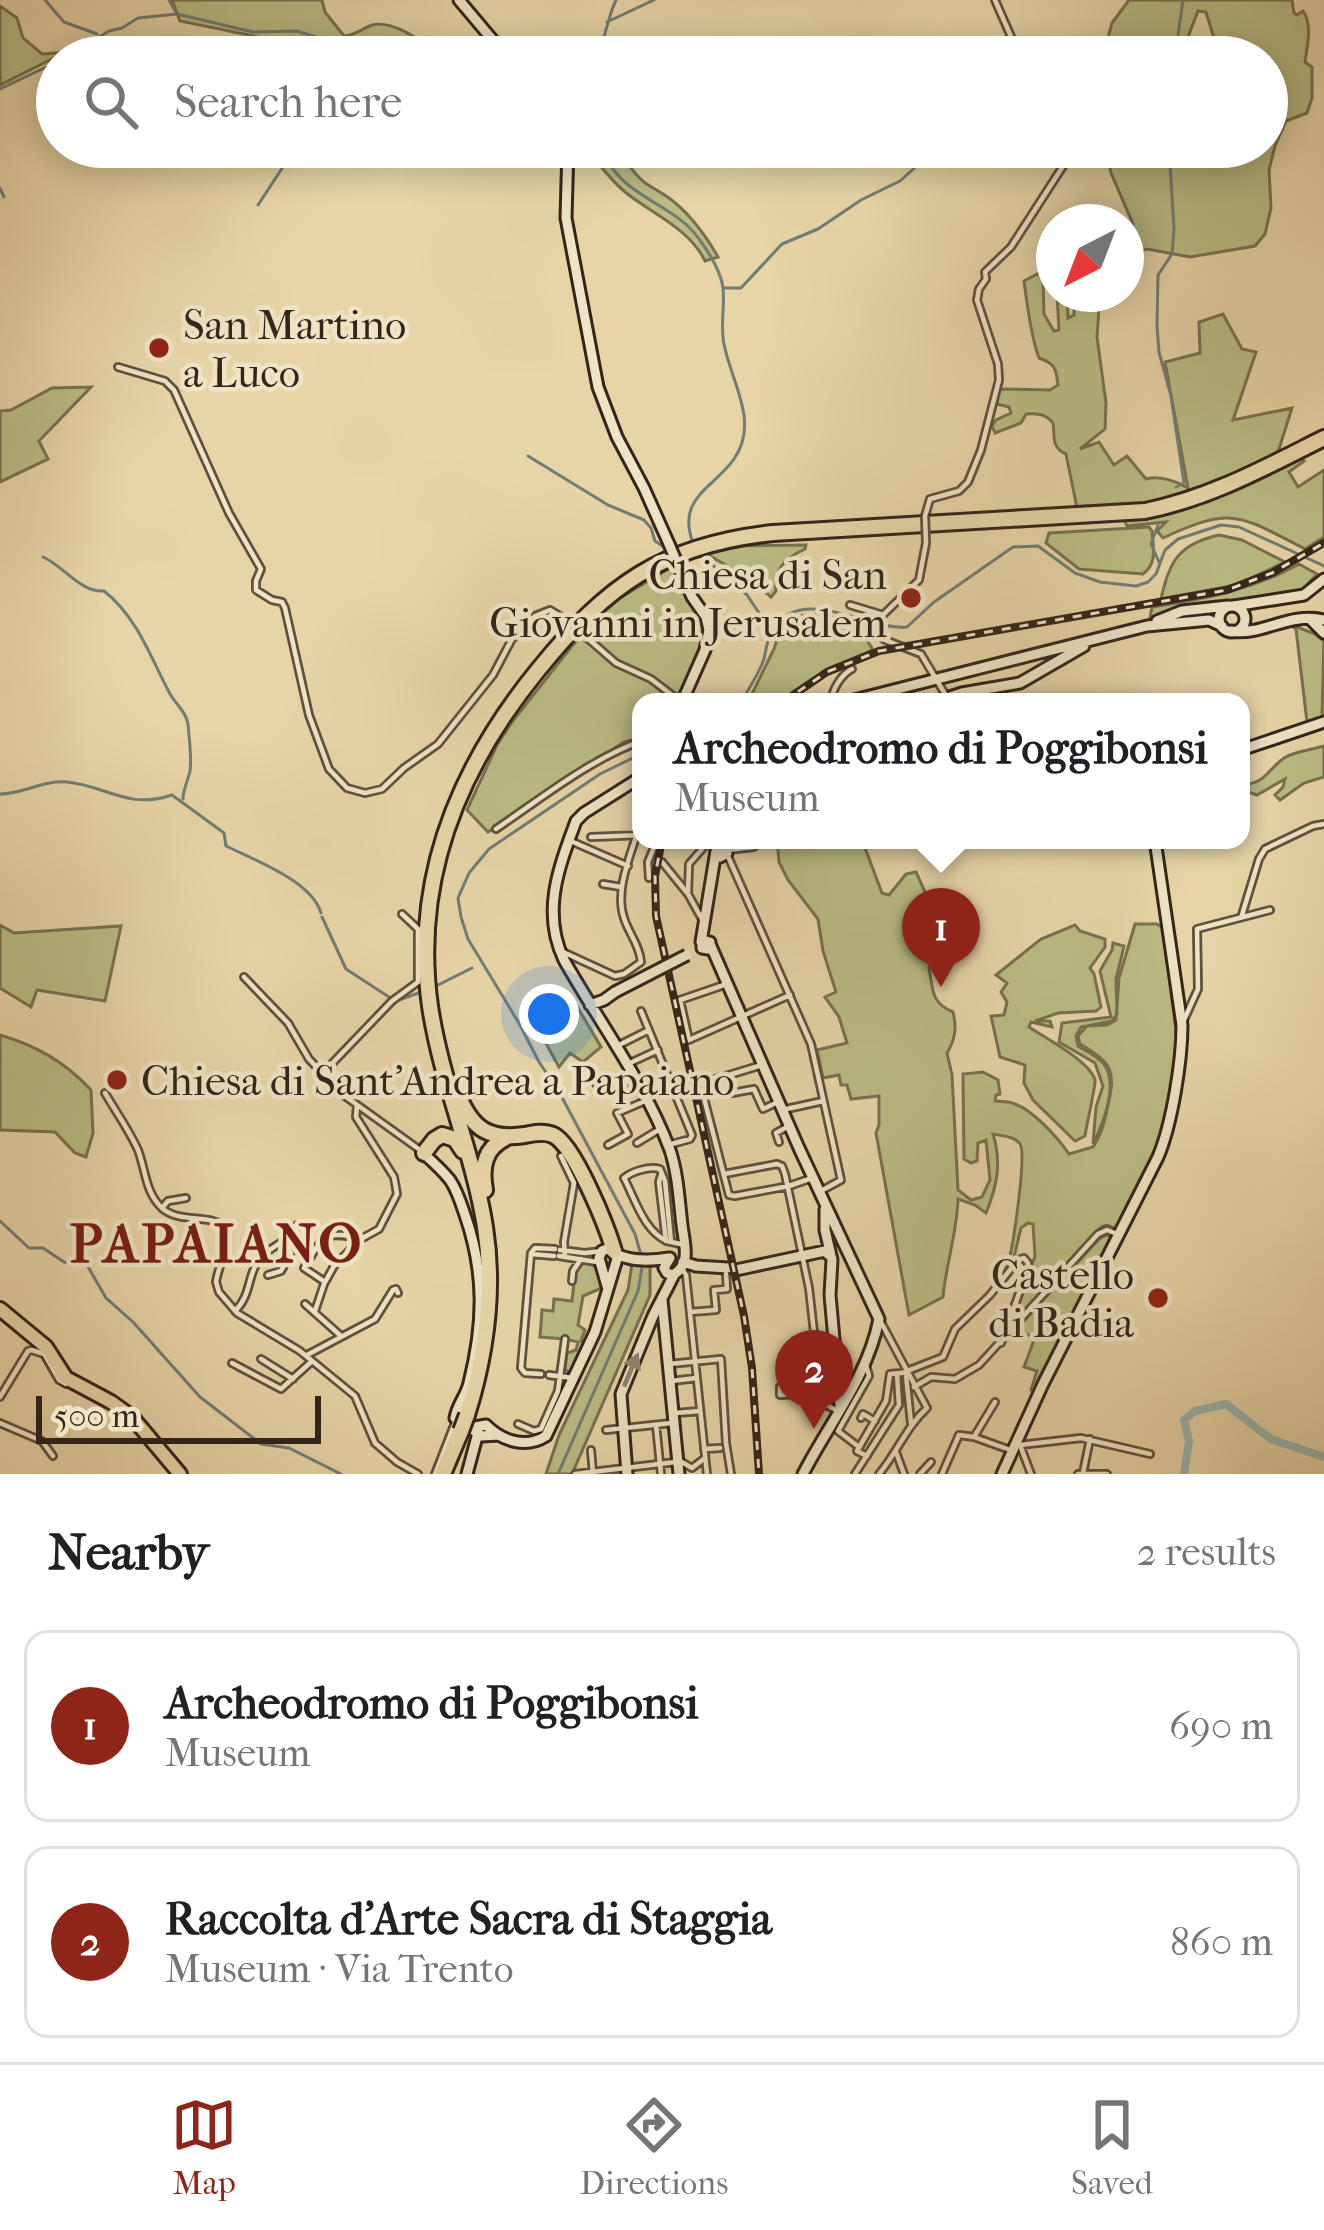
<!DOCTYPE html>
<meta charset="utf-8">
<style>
:root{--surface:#fff;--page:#f6f6f6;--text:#202124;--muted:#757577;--line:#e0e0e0;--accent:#8f2418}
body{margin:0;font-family:"IM FELL French Canon",serif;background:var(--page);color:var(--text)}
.compass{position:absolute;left:1036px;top:204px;width:108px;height:108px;border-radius:50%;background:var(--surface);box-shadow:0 6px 30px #0003;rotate:222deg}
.scale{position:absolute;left:36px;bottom:30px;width:285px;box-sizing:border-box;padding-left:12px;border:6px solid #34241a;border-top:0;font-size:33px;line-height:42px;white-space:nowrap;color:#34241a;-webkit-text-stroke:9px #efe4c6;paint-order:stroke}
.you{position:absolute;left:549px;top:1014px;width:42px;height:42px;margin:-30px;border:9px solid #fff;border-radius:50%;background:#1a73e8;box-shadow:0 0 0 18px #1a73e833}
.badge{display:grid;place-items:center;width:78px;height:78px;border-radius:50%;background:var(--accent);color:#fff;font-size:39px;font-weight:700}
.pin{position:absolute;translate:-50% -99px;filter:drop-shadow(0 3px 6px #0008)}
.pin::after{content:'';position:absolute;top:63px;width:42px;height:36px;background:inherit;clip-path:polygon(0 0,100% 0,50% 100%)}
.popup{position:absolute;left:632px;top:693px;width:618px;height:156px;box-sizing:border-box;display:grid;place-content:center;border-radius:24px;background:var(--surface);filter:drop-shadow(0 3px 9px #0005);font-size:39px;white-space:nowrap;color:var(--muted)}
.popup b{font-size:45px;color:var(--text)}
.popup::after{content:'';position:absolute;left:50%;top:100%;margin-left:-24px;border:24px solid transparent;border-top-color:var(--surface)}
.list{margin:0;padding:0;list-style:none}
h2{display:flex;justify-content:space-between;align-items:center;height:156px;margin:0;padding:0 48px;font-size:51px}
h2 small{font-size:39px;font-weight:400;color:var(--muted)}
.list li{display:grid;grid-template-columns:78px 1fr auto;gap:36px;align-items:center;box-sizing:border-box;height:192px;margin:0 24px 24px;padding:0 24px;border:3px solid var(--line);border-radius:24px}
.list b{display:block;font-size:45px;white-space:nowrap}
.list p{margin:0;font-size:39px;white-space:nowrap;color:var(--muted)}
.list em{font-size:39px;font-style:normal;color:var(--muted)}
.icon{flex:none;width:66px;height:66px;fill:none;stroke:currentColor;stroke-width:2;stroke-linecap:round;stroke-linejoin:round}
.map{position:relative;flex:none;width:1324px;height:1474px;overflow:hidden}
.search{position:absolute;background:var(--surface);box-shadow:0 6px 30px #0003;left:36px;right:36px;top:36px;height:132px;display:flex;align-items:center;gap:30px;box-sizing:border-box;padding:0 42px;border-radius:66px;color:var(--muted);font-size:45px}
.sheet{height:588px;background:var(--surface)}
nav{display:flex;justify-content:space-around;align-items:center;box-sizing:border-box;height:168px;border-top:3px solid var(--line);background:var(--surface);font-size:33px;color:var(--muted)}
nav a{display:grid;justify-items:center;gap:6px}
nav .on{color:var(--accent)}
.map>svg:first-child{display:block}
.green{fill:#babc84;stroke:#77704f;stroke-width:3}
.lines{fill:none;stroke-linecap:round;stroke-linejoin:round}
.stream{stroke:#717c75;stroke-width:3}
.river{stroke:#99b7b1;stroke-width:8}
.street-casing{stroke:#61503e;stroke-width:10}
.secondary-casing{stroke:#34241a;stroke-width:15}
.primary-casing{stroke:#34241a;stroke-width:18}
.highway-casing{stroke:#34241a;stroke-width:20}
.street{stroke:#efe4c6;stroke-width:4.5}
.secondary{stroke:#efe4c6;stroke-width:9}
.primary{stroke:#e7d5a8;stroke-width:12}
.highway{stroke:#e7d5a8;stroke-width:14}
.rail-casing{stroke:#34241a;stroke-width:8}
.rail{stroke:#efe4c6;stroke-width:3;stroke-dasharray:9;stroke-linecap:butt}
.street-bridge-casing{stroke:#61503e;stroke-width:10;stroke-linecap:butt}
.secondary-bridge-casing{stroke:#34241a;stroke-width:15;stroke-linecap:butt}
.highway-bridge-casing{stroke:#34241a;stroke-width:20;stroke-linecap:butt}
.street-bridge{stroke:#efe4c6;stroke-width:4.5}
.secondary-bridge{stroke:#efe4c6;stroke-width:9}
.highway-bridge{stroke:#e7d5a8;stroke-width:14}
.oneway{fill:#928470}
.poi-dot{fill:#8f2418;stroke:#efe4c6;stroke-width:4.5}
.labels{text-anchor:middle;stroke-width:9;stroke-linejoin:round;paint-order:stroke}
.poi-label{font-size:42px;fill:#34241a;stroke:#efe4c6;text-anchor:start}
.district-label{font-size:54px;font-weight:bold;letter-spacing:3px;fill:#7a1f14;stroke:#efe4c6}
</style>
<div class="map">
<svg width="1324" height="1474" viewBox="0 0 1324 1474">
<rect width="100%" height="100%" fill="#e7d5a8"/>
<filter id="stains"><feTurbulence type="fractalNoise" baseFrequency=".00167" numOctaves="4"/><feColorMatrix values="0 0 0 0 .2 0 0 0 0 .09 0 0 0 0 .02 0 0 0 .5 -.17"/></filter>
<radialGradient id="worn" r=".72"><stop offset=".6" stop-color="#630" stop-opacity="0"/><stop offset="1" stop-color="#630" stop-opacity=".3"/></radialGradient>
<path class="green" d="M172,0H322L325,12L344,36C356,35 361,29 372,25C395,19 426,45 444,57H424L397,49L370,50L346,55L180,21Z
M1129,0H1292L1294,13L1297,15L1303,11C1313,25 1307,46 1305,62L1312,67V98L1307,113L1286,121L1275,146L1269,170L1271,208L1265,234L1255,246L1190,257L1147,249L1126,255V236L1132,232L1133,224L1111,173L1106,147H1267V57H1215L1214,38L1206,12L1198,11L1188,37L1191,57H1082L1105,49L1112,23Z
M0,6L17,18L23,38L42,54L58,53L56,57L0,85Z
M545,147H612C625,156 631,172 644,182C652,188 661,192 669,198C688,212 706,236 718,257L705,261C689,228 652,214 625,192C612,181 602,168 592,156L586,154L564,161Z
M1039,273L1043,281L1044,314L1054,331L1059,330L1057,294H1067L1068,318L1074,315V294H1100L1097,337L1106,403L1105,429L1080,449L1099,442L1114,465L1127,456L1146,479C1159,475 1176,481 1188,488L1165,362L1200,353L1199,322L1223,314L1242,349L1256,352L1233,420L1292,408L1278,452L1294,450L1304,461L1289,472L1298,487L1324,470V537L1305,549C1240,516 1234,505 1163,538L1157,531L1166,522L1127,526L1119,509L1077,508L1066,454C1051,448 1055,436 1053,423C1046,414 1037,413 1026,414L1021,423L995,433L992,426L996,420L1011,413L1009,407L997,404L999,389L1050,390L1058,385C1056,369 1056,364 1039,358C1031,338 1027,304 1024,281Z
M52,388L91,387L39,441L48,459L0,482V411L11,410Z
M1149,527L1152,531C1153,547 1158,563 1143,574L1079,569L1046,543L1049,533Z
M1219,535L1242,540L1285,562L1236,585L1161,599C1169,561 1179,544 1219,535Z
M806,545L805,549C786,558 773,569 776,591L771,597L753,581L705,553L733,546Z
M1299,564L1317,574L1300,592L1277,597L1210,603L1155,620L1150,618L1152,607C1203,599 1253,590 1299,564Z
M673,566C682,582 702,610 705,627C709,650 688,682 680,702H641V738L624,742L488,832L467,810L497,745L512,722L572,646L610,604Z
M820,614L864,626V635L873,650L827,669L778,702H748L774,649L782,624L797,616Z
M1287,623L1315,634L1324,641L1322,718L1307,722L1296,629Z
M1324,746V777L1304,783L1280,800L1275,795L1283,787L1285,779L1257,795L1241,790V785C1267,783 1266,771 1284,758C1295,751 1312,750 1324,746Z
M777,840H862L882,893L889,895L906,874L916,872L934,912L939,914L943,925L958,918L969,939L929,968C933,990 931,1003 953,1012C957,1028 955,1040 947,1053L952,1075L958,1190L971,1200L982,1197L990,1180L986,1140L978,1143L977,1161L971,1163L964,1159L963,1074L983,1072L998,1080L1000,1094L996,1095L995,1101C1001,1102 1009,1101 1015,1104C1033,1110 1059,1139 1069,1154L1093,1147C1101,1135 1104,1124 1107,1110C1116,1072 1114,1064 1080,1044L1078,1036L1087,1026L1107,1025L1116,1020L1119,978L1135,924H1157L1163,928L1178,1048L1163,1134L1117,1229L1107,1225L1101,1227L1011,1328L1035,1256L1033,1224L1028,1223L1021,1228L1012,1266L981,1300C990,1289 1006,1274 1009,1260C1013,1245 1027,1154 1020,1144C1014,1136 1002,1136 993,1134C1002,1163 997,1186 986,1213L975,1205L958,1199C957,1233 946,1264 943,1297L909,1315L876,1133L879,1125V1096L851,1099L847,1085H841L839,1075L823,1078L817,1050L847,1043L839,1017L825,997L836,992L823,951L818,919L788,880L779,862Z
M0,925L14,933L121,926L105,1001L37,990L31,1007L0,988Z
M1075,925L1080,931L1105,939V947L1090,968L1094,974L1101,1007L1096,1011L1058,1013L1035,1021H1050L1052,1027L1031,1022L1029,1027C1045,1038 1090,1061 1095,1080C1096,1085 1086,1127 1085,1136L1075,1141L1033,1100L1024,1083L1025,1065L1000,1057L991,1016L1004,1015L1007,1002L1001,992L1007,983L996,975L1041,939Z
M1113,943L1124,946L1116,979L1117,1014L1112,1021L1081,1027L1076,1036L1078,1046C1087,1051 1097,1056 1104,1064C1119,1084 1103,1124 1093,1144L1096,1107L1103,1086L1095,1063L1059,1042L1062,1023L1111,1017L1100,971L1112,950Z
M578,1008L601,1047L583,1062L570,1053L559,1067L538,1029Z
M0,1035C37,1046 65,1062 91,1090L93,1133L86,1157L75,1153L55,1132L0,1130Z
M1106,1235L1113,1237L1034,1392L1031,1390L1037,1371L1024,1367L1035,1337L1014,1331L1099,1239Z
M583,1263C598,1263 601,1274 604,1287L583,1296L578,1325L585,1330L581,1341L586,1345L569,1373L565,1369L567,1353L576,1350L578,1342L565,1339L540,1337L542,1310L553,1311L554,1299L572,1301L575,1273Z
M632,1264L650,1265V1295L572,1474H546L559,1435L628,1290Z"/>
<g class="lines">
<path class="stream" d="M45,0L64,22L97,34
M169,0L177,14
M607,22L654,0
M66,57L109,31L122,28L138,18L177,14L253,32L297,31L340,45L400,41L425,51L433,57
M596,57C606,38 607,19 616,0
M1175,57L1183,0
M0,89L57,62
M597,147C606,159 615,174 626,183C649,203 681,213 699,239C708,251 722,273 723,289C725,307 720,325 724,344C731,382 760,422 734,459C713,489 676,498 693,543
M1169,147L1174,229L1172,254L1158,275L1157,326L1159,352L1171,396L1184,483L1176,487
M573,152H582L596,147
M915,163L916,147
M0,188L4,197
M258,205L296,147
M723,288H741L782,244L818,229L861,200L900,181L921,162L975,148
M528,456L608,505L644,520L651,528L655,541L667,549
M1158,525L1151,544L1159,562
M697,552L747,595L759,613L768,633
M43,557C65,567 81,593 104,591C137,617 150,656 169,692C175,704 186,711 188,724C189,738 192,757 190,771C188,781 183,789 183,799
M741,702C749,688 759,674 764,659C766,650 767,640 772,631C801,582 865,631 907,627L934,602L1013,547L1038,546L1075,573L1100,582L1136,586L1148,582L1156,574L1165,550L1178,539L1221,525L1239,527L1324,566
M0,794C23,794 43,780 67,782C108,786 127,810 172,795L224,833L226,846C254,860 312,881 321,913
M322,917L346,969L392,999
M436,986L472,968
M396,1001L421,992
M0,1221L29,1248H43L64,1262L87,1265L106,1298L133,1322L200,1397L261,1444L289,1448L341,1474
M558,1474L638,1291L643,1262L635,1234L558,1090L539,1062L520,1025L468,939L461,917L458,898L469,873L489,849L600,774L641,754"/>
<path class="river" d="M1184,1474L1189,1441L1184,1420L1195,1411L1226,1404L1271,1439L1324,1457"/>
<defs>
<path id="street" d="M995,0L1020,57
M118,367L165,381L174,390L229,513L261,569L256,581V590L272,600L282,602L285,608L309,715L329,769L347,788L365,793L382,789L404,768L438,744L493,675L512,639L535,616L550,610L568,621
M925,516L930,499L959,491L968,482L981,450L999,380L998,364L977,300L979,289L986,279L985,272L1011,247L1067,160L1072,147
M926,543L919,580L883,615L878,634L885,640L921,654L945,694
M850,605L883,615
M585,636L616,663L651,679L681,702
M708,647L721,628L745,620
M832,702C831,690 842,674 852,669
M496,829C542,798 589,760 641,741
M591,837L641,835
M573,842L628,866
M727,850L754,847L753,840
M727,854L811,1044L841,1180L819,1192
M662,862L688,894L703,921
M649,878L648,862L657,840
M603,884L621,887
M688,894L689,864L710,840
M1242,915L1259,859L1265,849L1313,826L1324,824
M563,952L615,976L624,974L641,962C640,946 629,934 624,918C615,892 629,859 637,834
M244,977L288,1023L309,1059L342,1094L420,1150
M724,985L680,1000L689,1040L790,995
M641,1011L692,1135L690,1139L668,1145
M1184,1020L1198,989L1197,929L1270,910
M617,1046L649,1030
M630,1063L658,1050
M580,1068L592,1077L602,1093L634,1079
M322,1074L392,1001L418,982V929L402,914
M699,1084L762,1065
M105,1093C116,1112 129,1130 138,1150C146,1171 145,1193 163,1209C181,1224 214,1213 223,1228C232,1243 218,1266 216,1282L219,1292L237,1313L300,1351L355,1396L375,1443L397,1462L418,1474
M732,1093L754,1089L763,1109L778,1102
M704,1098L729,1195L735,1196L789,1186L812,1178
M782,1110L823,1101
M779,1142L776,1133L789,1126
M637,1143L660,1129
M608,1145L628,1134L617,1113L645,1101
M561,1156L574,1183L564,1242L565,1256
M724,1174L777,1164L782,1166L785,1174L809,1288L818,1368L817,1379L806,1398L797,1394L780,1395V1387L787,1386
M661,1175L659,1182L666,1241
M162,1208L168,1201L186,1198
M671,1242L665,1181L660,1169C649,1166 633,1171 624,1178C635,1199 644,1231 667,1241L685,1245
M560,1250L585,1253L602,1251
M531,1254L554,1256
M559,1256L597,1262
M682,1269L686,1275L707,1474
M268,1275L281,1271L291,1253L286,1241
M572,1281L573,1271L581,1259
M325,1282L304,1268C325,1234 321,1231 362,1238
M305,1304L341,1336
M235,1311C252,1295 247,1274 260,1258C273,1244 284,1246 297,1225
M315,1311L324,1284L334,1266L361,1239L379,1229L397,1194L394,1177L356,1117L357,1105
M690,1312L716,1310L714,1290L727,1289L726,1274
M307,1355L375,1319L393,1290L396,1289L398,1293
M261,1359L293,1379
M232,1363L281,1389L311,1362
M669,1364L721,1359L726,1443L731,1474
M541,1374L525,1373L521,1368L531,1253L535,1248L555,1249
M549,1375L573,1378
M906,1375L911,1423
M672,1381L696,1378
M914,1387L931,1377L955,1379L979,1365L1098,1234L1107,1230L1117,1234
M809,1396L836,1410
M0,1397L28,1351L32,1350L44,1354L59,1380L66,1384
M676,1413L700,1411
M861,1418L863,1414L875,1421
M0,1423L42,1441L53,1456
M518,1424L534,1431L541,1429L558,1391L565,1339
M656,1425L661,1474
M606,1430L672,1423
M974,1437L995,1402
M1020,1445L1081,1438L1150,1454
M1020,1445L1031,1474
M859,1447L838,1431L869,1376L866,1365
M704,1449L720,1448
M591,1450L593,1474
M896,1452L904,1474
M867,1456L857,1451L886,1401L890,1374L902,1373L943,1357L955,1329L990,1295L1018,1260L1024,1258L1028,1263V1269L1001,1343
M680,1461L692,1468L705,1458
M1083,1473L1090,1439
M435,1474L456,1420
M575,1474L676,1462
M855,1474L899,1405L897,1374
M879,1474C897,1453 906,1427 927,1408L882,1324
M920,1474L931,1462
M942,1474L959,1435L974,1437L1013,1451
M1078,1474H1107"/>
<path id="secondary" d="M459,0L507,57
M568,147L566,218L598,387L617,437L644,488L669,544
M679,568L692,597L706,617L709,630L705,650L682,702
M1234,606L1304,595L1324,579
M1219 619a13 13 0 1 1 26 0a13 13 0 1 1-26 0Z
M1157,621L1182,611L1228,606
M1312,621L1324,633
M1231,631C1264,636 1287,612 1324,620
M846,702L1147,626L1209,620L1222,626
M934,702L962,693L1020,683L1084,646
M1241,750L1324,722
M641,777L584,813L576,821C559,867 541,912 564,960C599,1022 645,1083 670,1150C678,1174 679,1200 682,1225C684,1244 692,1264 673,1275L667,1273L664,1268L670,1258
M723,846L727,853L720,857L717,850Z
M702,940L710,942L708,949L702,948Z
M701,942L716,851
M710,944L799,1148L879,1319C868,1376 829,1423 803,1474
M590,1005L604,1000L615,992
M423,1153C432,1161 442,1170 450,1180C457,1190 461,1203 465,1215C485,1273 484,1323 469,1383C466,1396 457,1405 455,1418L482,1436L498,1435
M825,1209V1230L832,1260L830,1295L840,1406
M616,1254C633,1262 651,1261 669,1258
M683,1262L696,1266L728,1268
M736,1270L825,1251L829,1255
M662,1300L679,1474
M475,1427L486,1425C502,1441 526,1449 546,1436L595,1332L617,1259L614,1251L607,1249L602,1251L599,1258L607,1286
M467,1474L478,1433
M627,1474L621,1394L653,1316L674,1275
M1002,1474L1043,1384L1158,1157C1172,1124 1182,1061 1182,1025L1155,840"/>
<path id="primary" d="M0,1309L46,1347L66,1378L111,1402L132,1417L180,1474"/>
<path id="highway" d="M459,1097C473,1130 490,1140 525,1135C534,1133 544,1131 553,1135C574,1144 607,1227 614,1251
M424,1153L434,1140L442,1135L455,1139L463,1151
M485,1190C481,1168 484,1148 506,1138
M467,1415C486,1354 495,1291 485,1227C473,1152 441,1081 430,1006C412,878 459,767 538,670C607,585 662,545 773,533L1145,511C1210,498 1266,467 1324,438
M443,1474L461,1431"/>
</defs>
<use href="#street" class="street-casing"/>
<use href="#secondary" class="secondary-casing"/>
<use href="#primary" class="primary-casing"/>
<use href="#highway" class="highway-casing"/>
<use href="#street" class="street"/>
<use href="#secondary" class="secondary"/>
<use href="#primary" class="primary"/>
<use href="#highway" class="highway"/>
<defs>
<path id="rail" d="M783,702L827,672L879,651L1227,590L1272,573L1324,543
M662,840L655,876L656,916L744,1316L752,1368L759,1474"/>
</defs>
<use href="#rail" class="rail-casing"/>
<use href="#rail" class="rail"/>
<defs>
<path id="street-bridge" d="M925,516L926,543
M568,621L585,636"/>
<path id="secondary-bridge" d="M669,544L679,568
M615,992L687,955"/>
<path id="highway-bridge" d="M461,1431L467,1415"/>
</defs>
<use href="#street-bridge" class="street-bridge-casing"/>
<use href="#secondary-bridge" class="secondary-bridge-casing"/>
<use href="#highway-bridge" class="highway-bridge-casing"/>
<use href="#street-bridge" class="street-bridge"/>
<use href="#secondary-bridge" class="secondary-bridge"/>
<use href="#highway-bridge" class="highway-bridge"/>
</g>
<defs><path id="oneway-solid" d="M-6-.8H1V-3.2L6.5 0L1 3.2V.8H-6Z" transform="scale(3)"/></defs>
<use class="oneway" href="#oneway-solid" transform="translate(631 1370) rotate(-67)"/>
<g class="poi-dot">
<circle cx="159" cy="348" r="12"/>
<circle cx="911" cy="598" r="12"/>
<circle cx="117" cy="1080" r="12"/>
<circle cx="1158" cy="1298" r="12"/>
</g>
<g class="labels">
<g class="poi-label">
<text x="183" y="339">San Martino<tspan x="183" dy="48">a Luco</tspan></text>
<text x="887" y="589" text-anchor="end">Chiesa di San<tspan x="887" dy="48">Giovanni in Jerusalem</tspan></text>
<text x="141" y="1095">Chiesa di Sant'Andrea a Papaiano</text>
<text x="1134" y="1289" text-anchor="end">Castello<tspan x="1134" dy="48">di Badia</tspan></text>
</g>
<g class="district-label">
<text x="217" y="1262">PAPAIANO</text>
</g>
</g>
<rect width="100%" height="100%" filter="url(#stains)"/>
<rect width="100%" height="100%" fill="url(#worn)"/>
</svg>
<svg class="compass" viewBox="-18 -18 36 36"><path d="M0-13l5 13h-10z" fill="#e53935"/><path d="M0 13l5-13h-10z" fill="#757577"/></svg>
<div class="scale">500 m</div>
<div class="you"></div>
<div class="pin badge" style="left:941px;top:987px">1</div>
<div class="popup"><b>Archeodromo di Poggibonsi</b>Museum</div>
<div class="pin badge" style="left:814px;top:1429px">2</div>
<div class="search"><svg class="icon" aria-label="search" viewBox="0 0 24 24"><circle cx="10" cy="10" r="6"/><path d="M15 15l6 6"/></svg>Search here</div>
</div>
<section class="sheet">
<h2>Nearby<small>2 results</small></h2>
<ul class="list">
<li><span class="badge">1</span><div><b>Archeodromo di Poggibonsi</b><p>Museum</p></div><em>690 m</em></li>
<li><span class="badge">2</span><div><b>Raccolta d'Arte Sacra di Staggia</b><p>Museum · Via Trento</p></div><em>860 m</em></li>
</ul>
</section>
<nav>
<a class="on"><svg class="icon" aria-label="map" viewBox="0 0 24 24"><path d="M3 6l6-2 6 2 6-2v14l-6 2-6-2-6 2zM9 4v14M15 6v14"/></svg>Map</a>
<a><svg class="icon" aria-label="directions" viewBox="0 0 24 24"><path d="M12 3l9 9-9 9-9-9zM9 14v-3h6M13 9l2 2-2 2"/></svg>Directions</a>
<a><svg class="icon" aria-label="saved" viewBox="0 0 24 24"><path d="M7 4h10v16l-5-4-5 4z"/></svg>Saved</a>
</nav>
